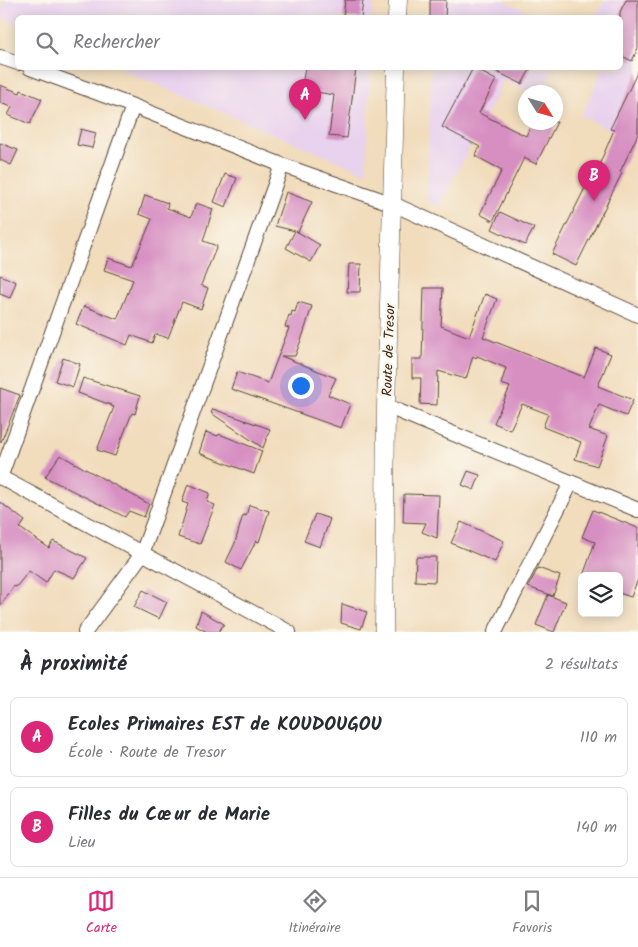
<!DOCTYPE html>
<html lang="fr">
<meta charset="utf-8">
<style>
:root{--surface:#fff;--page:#f7f7f7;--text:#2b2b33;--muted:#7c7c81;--line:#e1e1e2;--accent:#db2777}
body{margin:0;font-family:Kalam,sans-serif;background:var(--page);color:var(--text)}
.controls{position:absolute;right:15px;bottom:15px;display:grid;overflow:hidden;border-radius:8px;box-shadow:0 2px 12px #0003}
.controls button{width:45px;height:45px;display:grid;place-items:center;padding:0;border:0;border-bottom:1px solid var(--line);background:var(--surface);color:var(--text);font:25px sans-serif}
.compass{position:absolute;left:518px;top:85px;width:45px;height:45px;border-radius:50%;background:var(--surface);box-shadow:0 2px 12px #0003;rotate:127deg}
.you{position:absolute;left:300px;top:385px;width:18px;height:18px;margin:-12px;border:4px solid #fff;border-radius:50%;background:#1a73e8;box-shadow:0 0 0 8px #1a73e833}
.badge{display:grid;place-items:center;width:32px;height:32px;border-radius:50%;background:var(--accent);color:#fff;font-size:16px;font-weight:700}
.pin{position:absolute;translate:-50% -41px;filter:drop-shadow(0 1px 2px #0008)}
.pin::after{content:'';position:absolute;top:26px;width:18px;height:15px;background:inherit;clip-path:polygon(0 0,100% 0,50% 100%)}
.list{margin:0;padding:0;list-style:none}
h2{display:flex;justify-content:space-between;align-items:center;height:65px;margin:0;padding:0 20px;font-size:21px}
h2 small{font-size:16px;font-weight:400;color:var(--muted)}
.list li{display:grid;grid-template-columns:32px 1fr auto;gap:15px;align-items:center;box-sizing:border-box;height:80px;margin:0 10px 10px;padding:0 10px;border:1px solid var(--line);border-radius:8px}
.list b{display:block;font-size:19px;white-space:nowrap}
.list p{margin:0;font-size:16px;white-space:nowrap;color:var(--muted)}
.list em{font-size:16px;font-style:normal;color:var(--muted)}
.icon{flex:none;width:28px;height:28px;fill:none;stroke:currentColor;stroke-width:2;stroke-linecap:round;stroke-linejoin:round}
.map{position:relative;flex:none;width:638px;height:632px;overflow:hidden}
.search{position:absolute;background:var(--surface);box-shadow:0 2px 12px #0003;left:15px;right:15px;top:15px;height:55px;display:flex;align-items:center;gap:12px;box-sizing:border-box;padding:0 18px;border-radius:8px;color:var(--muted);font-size:19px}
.sheet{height:245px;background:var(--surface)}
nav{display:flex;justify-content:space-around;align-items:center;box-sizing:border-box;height:70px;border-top:1px solid var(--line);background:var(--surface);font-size:14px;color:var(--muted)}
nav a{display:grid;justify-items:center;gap:2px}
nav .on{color:var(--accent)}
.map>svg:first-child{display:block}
.built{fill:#e9d2ee}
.building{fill:#d78fc2}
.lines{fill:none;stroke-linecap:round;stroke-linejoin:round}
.minor-casing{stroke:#564536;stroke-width:16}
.tertiary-casing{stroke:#564536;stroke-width:19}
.minor{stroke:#fff;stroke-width:14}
.tertiary{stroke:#fff;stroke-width:18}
.labels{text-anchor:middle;stroke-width:5;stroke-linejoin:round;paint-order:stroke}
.street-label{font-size:14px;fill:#3b2a1e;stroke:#fbf7ec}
</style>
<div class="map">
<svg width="638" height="632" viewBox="0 0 638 632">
<rect width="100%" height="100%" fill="#fbf7ec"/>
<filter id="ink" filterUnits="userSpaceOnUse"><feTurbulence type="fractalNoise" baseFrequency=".02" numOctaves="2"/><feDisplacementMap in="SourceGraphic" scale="10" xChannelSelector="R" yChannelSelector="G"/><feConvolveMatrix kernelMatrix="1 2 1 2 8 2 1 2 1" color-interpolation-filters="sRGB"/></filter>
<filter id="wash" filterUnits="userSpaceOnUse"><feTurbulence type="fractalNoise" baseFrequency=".0096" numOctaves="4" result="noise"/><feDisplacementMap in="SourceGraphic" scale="20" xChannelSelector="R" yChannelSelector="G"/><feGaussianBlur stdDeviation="1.12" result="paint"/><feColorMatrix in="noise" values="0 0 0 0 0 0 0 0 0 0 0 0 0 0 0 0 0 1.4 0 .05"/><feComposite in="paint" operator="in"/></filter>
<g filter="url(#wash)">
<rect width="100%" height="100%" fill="#f1dcbc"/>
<path class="built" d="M5,0H373L372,18H18L17,24L0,17V11Z
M434,0H503L540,17L433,18Z
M605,0H638V143L581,116L603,68H620V18L596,17Z
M118,68H370L366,173Z
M431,68H553L543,92H531L504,80L439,207L427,201Z"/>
<g id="blocks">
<path class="building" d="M345,0H363L361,18H343Z
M430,0H446L445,18H430Z
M626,0H638V48L632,61L620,55V12Z
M305,68H356L347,138L329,136L334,95L304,90L305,85H302Z
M473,68L496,80L479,113L526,136L532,122H557L536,164L524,158L493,221L480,214L502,170L475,156L480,147L442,127Z
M489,68H531L522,84Z
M638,71V134L620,172L622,173L576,266L552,254L598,162L600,163L614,130L610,129Z
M0,85L20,93L21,90L42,99L30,124L8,115L12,107L0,103Z
M81,129L96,133L92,148L77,145Z
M0,143L18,150L11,165L0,160Z
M225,174L237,178L226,207L214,202Z
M286,192L312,202L298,232L296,231L320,245L311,262L286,248L295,231L275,226Z
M145,195L168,203L167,208L191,217L196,203L213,209L203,241L217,246L201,285L208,288L201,309L182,302L168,338L155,334L152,343L131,335L127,345L76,324L84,306L117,319L133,280L104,270L108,258L132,266L152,219L139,214Z
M500,212L534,228L525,245L492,229Z
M349,264H361L360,292H347Z
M0,275L16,282L10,298L0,294Z
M424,288H443L441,326L469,337L485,294L497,299L483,337L584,377L596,348L611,354L598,386L633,400L626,416L599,405L589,429L608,436L597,466L575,459L581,442L543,427L548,414L522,404L510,430L494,423L510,387L501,384L506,368L477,356L476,358L473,356L466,379L438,371L437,405L420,404L421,378H412V359H422Z
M298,302L312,306L303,335L295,356H281L336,378L328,395L350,404L341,428L231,389L237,372L268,383L289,328L285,327L289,315L291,316L292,311L295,312Z
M63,358L80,364L73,387L55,381Z
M83,378L140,396L135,414L132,413L115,456L97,450L114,407L111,406V405L78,393Z
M0,388L20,395L1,442H0Z
M213,409L270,429L263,448L211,413Z
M206,432L218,436L219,434L262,451L254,474L199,453Z
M60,455L149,504L144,517L129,511L125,517L45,477Z
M468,471L480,475L474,490L462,485Z
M188,484L210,493L207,502L215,505L200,544L178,537L188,504L182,502Z
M404,494L439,495L437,538L422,532L426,523L403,522Z
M0,502L25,521L20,528L49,548L53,541L87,558L74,578L54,569L46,583L29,571L16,587L14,586L0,606Z
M249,505L269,511L259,542L256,541L241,570L226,562L235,543L243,515L246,516Z
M593,510L638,528V579L631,597L619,593V576H583L595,542L582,537Z
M315,514L330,519L320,547L304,541Z
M461,522L504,541L495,562L451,543Z
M416,557H436L435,582L415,581Z
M538,568L560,576L553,596L528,587Z
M143,590L167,602L159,619L134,607Z
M548,595L566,602L554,632L536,625Z
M342,604L367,612L361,629L341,623Z
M201,611L224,624L218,632H207L196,626Z"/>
</g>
</g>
<g filter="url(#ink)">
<use href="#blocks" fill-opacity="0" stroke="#564536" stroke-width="1"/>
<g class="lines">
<defs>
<path id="minor" d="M0,57L18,63
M30,68L133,106L282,165L393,204L638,315
M386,406L638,510
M0,477L289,632
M0,478L133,106
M85,632L142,554L282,165
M495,632L571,483"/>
<path id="tertiary" d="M397,18L398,0
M384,632L386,406L396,68"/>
</defs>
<use href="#minor" class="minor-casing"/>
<use href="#tertiary" class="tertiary-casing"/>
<use href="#minor" class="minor"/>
<use href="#tertiary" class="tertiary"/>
</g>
</g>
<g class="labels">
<g class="street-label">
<text transform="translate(388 350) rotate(-88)" y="5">Route de Tresor</text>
</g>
</g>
</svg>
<div class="controls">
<button><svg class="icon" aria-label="layers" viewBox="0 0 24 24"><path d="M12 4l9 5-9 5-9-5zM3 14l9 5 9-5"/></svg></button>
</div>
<svg class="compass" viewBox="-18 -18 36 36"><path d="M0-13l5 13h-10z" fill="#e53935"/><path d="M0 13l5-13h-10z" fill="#7c7c81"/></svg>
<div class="you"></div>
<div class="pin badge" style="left:305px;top:120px">A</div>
<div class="pin badge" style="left:594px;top:201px">B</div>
<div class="search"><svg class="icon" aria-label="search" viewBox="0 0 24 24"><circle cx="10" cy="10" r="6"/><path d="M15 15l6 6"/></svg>Rechercher</div>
</div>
<section class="sheet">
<h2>À proximité<small>2 résultats</small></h2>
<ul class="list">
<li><span class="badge">A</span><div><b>Ecoles Primaires EST de KOUDOUGOU</b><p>École · Route de Tresor</p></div><em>110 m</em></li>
<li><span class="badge">B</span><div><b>Filles du Cœur de Marie</b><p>Lieu</p></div><em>140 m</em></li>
</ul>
</section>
<nav>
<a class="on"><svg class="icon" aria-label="map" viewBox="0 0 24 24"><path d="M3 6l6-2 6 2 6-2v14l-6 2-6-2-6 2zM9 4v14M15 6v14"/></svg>Carte</a>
<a><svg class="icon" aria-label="directions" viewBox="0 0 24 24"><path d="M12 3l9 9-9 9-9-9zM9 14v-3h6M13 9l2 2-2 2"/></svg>Itinéraire</a>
<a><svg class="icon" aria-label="saved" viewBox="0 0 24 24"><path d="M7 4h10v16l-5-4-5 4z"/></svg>Favoris</a>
</nav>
